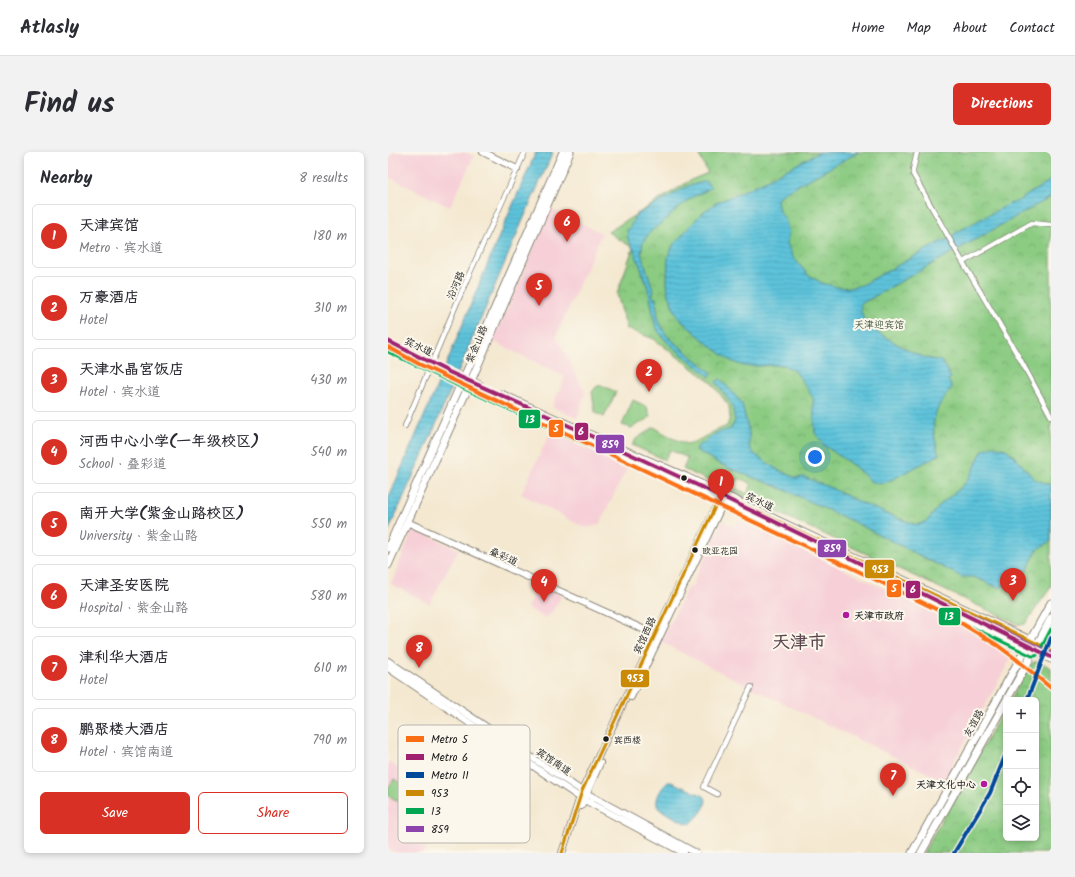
<!DOCTYPE html>
<meta charset="utf-8">
<style>
:root{--surface:#fff;--page:#f2f2f3;--text:#2b2b33;--muted:#7c7c81;--line:#e1e1e2;--accent:#d93025}
body{margin:0;font-family:Kalam,"LXGW WenKai TC",sans-serif;background:var(--page);color:var(--text)}
.controls{position:absolute;right:12px;bottom:12px;display:grid;overflow:hidden;border-radius:6px;box-shadow:0 2px 6px #0003}
.controls button{width:36px;height:36px;display:grid;place-items:center;padding:0;border:0;border-bottom:1px solid var(--line);background:var(--surface);color:var(--text);font:20px sans-serif}
.you{position:absolute;left:427px;top:305px;width:14px;height:14px;margin:-10px;border:3px solid #fff;border-radius:50%;background:#1a73e8;box-shadow:0 0 0 6px #1a73e833}
.badge{display:grid;place-items:center;width:26px;height:26px;border-radius:50%;background:var(--accent);color:#fff;font-size:13px;font-weight:700}
.pin{position:absolute;translate:-50% -33px;filter:drop-shadow(0 1px 2px #0008)}
.pin::after{content:'';position:absolute;top:21px;width:14px;height:12px;background:inherit;clip-path:polygon(0 0,100% 0,50% 100%)}
.list{margin:0;padding:0;list-style:none}
h2{display:flex;justify-content:space-between;align-items:center;height:52px;margin:0;padding:0 16px;font-size:17px}
h2 small{font-size:13px;font-weight:400;color:var(--muted)}
.list li{display:grid;grid-template-columns:26px 1fr auto;gap:12px;align-items:center;box-sizing:border-box;height:64px;margin:0 8px 8px;padding:0 8px;border:1px solid var(--line);border-radius:6px}
.list b{display:block;font-size:15px;white-space:nowrap}
.list p{margin:0;font-size:13px;white-space:nowrap;color:var(--muted)}
.list em{font-size:13px;font-style:normal;color:var(--muted)}
.actions{display:flex;gap:8px;padding:12px 16px}
.actions a{flex:1;padding:9px 0;border:1px solid var(--accent);border-radius:6px;text-align:center;font-size:14px;color:var(--accent)}
.actions .main{background:var(--accent);color:#fff}
.icon{flex:none;width:22px;height:22px;fill:none;stroke:currentColor;stroke-width:2;stroke-linecap:round;stroke-linejoin:round}
.map{position:relative;flex:none;width:663px;height:701px;overflow:hidden;border-radius:6px}
header{display:flex;align-items:center;gap:24px;box-sizing:border-box;height:56px;padding:0 20px;background:var(--surface);border-bottom:1px solid var(--line)}
header strong{font-size:19px}
nav{display:flex;gap:22px;margin-inline-start:auto;font-size:14px}
.intro{display:flex;align-items:center;justify-content:space-between;box-sizing:border-box;height:96px;padding:0 24px}
h1{margin:0;font-size:28px}
.button{padding:10px 18px;border-radius:6px;background:var(--accent);color:#fff;font-size:14px;font-weight:700}
main{display:flex;gap:24px;padding:0 24px}
aside{flex:1;background:var(--surface);border-radius:6px;box-shadow:0 2px 6px #0003}
.map>svg:first-child{display:block}
.built{fill:#f6cfd7}
.grass{fill:#8bcb82;stroke:#54744f}
.park{fill:url(#park-crowns);stroke:#54744f}
.water{fill:url(#water-rules);stroke:#3c707c}
.lines{fill:none;stroke-linecap:round;stroke-linejoin:round}
.street-casing{stroke:#888276;stroke-width:6}
.secondary-casing{stroke:#888276;stroke-width:8}
.primary-casing{stroke:#888276;stroke-width:9}
.street{stroke:#fff;stroke-width:4.5}
.secondary{stroke:#fff;stroke-width:6}
.primary{stroke:#fff;stroke-width:7}
.bus-1-casing{stroke:#fbf7ec;stroke-width:6}
.bus-2-casing{stroke:#fbf7ec;stroke-width:6}
.bus-3-casing{stroke:#fbf7ec;stroke-width:6}
.bus-1{stroke:#cb8a06;stroke-width:3}
.bus-2{stroke:#00a651;stroke-width:3}
.bus-3{stroke:#8e44ad;stroke-width:3}
.metro-1-casing{stroke:#fbf7ec;stroke-width:7}
.metro-2-casing{stroke:#fbf7ec;stroke-width:7}
.metro-3-casing{stroke:#fbf7ec;stroke-width:7}
.metro-1{stroke:#fb6f14;stroke-width:4}
.metro-2{stroke:#9f216f;stroke-width:4}
.metro-3{stroke:#004998;stroke-width:4}
.bus-dot{fill:#1c1c1c;stroke:#fbf7ec;stroke-width:1.5}
.poi-dot{fill:#b5179e;stroke:#fbf7ec;stroke-width:1.5}
.labels{text-anchor:middle;stroke-width:4;stroke-linejoin:round;paint-order:stroke}
.bus-label{font-size:9px;fill:#1c1c1c;stroke:#fbf7ec;text-anchor:start}
.street-label{font-size:10px;fill:#1c1c1c;stroke:#fbf7ec}
.park-label{font-size:10px;fill:#435940;stroke:#fbf7ec}
.poi-label{font-size:10px;font-weight:bold;fill:#1c1c1c;stroke:#fbf7ec;text-anchor:start}
.town-label{font-size:18px;font-weight:bold;fill:#5c464f;stroke:#fbf7ec}
.key{fill:#fbf7ec;stroke:#b8b5ae;stroke-width:1}
.key-label{font-size:11px;fill:#1c1c1c}
.line-badge{stroke:#fbf7ec;stroke-width:1.5}
.badge-label{font-size:11px;text-anchor:middle;font-weight:bold;fill:#fff}
</style>
<header>
<strong>Atlasly</strong>
<nav><a>Home</a><a>Map</a><a>About</a><a>Contact</a></nav>
</header>
<div class="intro"><h1>Find us</h1><a class="button">Directions</a></div>
<main>
<aside>
<h2>Nearby<small>8 results</small></h2>
<ul class="list">
<li><span class="badge">1</span><div><b>天津宾馆</b><p>Metro · 宾水道</p></div><em>180 m</em></li>
<li><span class="badge">2</span><div><b>万豪酒店</b><p>Hotel</p></div><em>310 m</em></li>
<li><span class="badge">3</span><div><b>天津水晶宫饭店</b><p>Hotel · 宾水道</p></div><em>430 m</em></li>
<li><span class="badge">4</span><div><b>河西中心小学(一年级校区)</b><p>School · 叠彩道</p></div><em>540 m</em></li>
<li><span class="badge">5</span><div><b>南开大学(紫金山路校区)</b><p>University · 紫金山路</p></div><em>550 m</em></li>
<li><span class="badge">6</span><div><b>天津圣安医院</b><p>Hospital · 紫金山路</p></div><em>580 m</em></li>
<li><span class="badge">7</span><div><b>津利华大酒店</b><p>Hotel</p></div><em>610 m</em></li>
<li><span class="badge">8</span><div><b>鹏聚楼大酒店</b><p>Hotel · 宾馆南道</p></div><em>790 m</em></li>
</ul>
<div class="actions"><a class="main">Save</a><a>Share</a></div>
</aside>
<div class="map">
<svg width="663" height="701" viewBox="0 0 663 701">
<defs>
<pattern id="park-crowns" width="20" height="18" patternUnits="userSpaceOnUse"><rect width="20" height="18" fill="#8bcb82"/><path d="M2 6a3 3 0 1 1 6 0M12 15a3 3 0 1 1 6 0" fill="none" stroke="#77ae70"/></pattern>
<pattern id="water-rules" width="6" height="5" patternUnits="userSpaceOnUse"><rect width="6" height="5" fill="#5dc3db"/><path d="M0 2.5h6" fill="none" stroke="#50a7bb"/></pattern>
</defs>
<rect width="100%" height="100%" fill="#fbf7ec"/>
<filter id="ink" filterUnits="userSpaceOnUse"><feTurbulence type="fractalNoise" baseFrequency=".025" numOctaves="2"/><feDisplacementMap in="SourceGraphic" scale="8" xChannelSelector="R" yChannelSelector="G"/><feConvolveMatrix kernelMatrix="1 2 1 2 8 2 1 2 1" color-interpolation-filters="sRGB"/></filter>
<filter id="wash" filterUnits="userSpaceOnUse"><feTurbulence type="fractalNoise" baseFrequency=".012" numOctaves="4" result="noise"/><feDisplacementMap in="SourceGraphic" scale="16" xChannelSelector="R" yChannelSelector="G"/><feGaussianBlur stdDeviation="0.9" result="paint"/><feColorMatrix in="noise" values="0 0 0 0 0 0 0 0 0 0 0 0 0 0 0 0 0 1.4 0 .05"/><feComposite in="paint" operator="in"/></filter>
<g filter="url(#wash)">
<rect width="100%" height="100%" fill="#f4e8d0"/>
<path class="built" d="M5,0H76L86,4L62,55L0,25V9Z
M163,57L214,81L168,184L197,240L189,266L164,255L177,225L105,189Z
M164,277L241,312L211,373L197,376L133,342Z
M350,368L623,496L625,502L624,504L556,629L366,537L273,490L300,435L304,436L306,431L305,430L335,369L347,375Z
M25,377L71,397L54,428L42,452L3,432Z
M149,433L174,443L164,460L157,466L139,456Z
M0,609L66,655L35,701H7L0,697Z"/>
<path class="grass" d="M213,233L228,240L216,265L208,261L207,259L204,240L208,235Z
M245,248L259,255L262,264L260,267L243,276L234,273Z
M6,627L26,639L17,654L0,643V636Z"/>
<path class="park" d="M315,0H663V435L637,472L632,473L345,340L347,336L359,342L364,332L351,326L350,329L344,327L339,337L295,317L300,306L282,298L277,308L244,293L248,287L266,275L284,286L299,292L309,289L327,279L339,274L342,265L341,254L323,230L266,187L239,177L229,142L245,96L220,80L303,28L320,21L311,3Z
M646,510H652L663,516V701H535L618,554V686H648V548H622L642,513Z"/>
<path class="water" d="M148,0H165L134,70L47,275L0,380V347L48,237L112,82Z
M432,0H471L396,41L391,45L389,48L391,59L397,67L401,80L399,91L405,105L420,123L434,131L449,135L461,136L474,133L554,89L560,88L569,80L621,52L630,49L663,28V45L473,152C471,158 476,169 481,174C484,178 490,180 494,183C506,190 517,197 530,203C538,206 546,208 554,209L563,226L560,228L564,235C543,262 542,270 551,303L501,329L493,332L484,330L466,314L437,294L427,281L425,246L417,233L407,219L396,213H384L371,214H356L343,209L320,192L292,167L287,159L284,153L283,147L280,142L279,130L280,104L286,92L314,61L328,51L371,32Z
M318,29L323,36L303,46L290,56L275,70L261,81L255,90L253,101L266,140L264,142L266,146H268C269,162 270,172 280,185L324,221L322,225L279,190L270,179L267,172L262,145L258,130L245,96L240,88L239,77H241L245,69H246L245,66L250,62L300,34Z
M332,227L345,241L354,252L361,280V294L365,301L390,318L408,326L416,325L443,336L471,350L502,363L529,373L539,369L553,352L571,337L579,329L586,317L590,307L595,298L605,294L618,297L628,306L646,327L663,333V389L649,398L631,434C620,428 621,432 611,436L586,425H574L470,372L388,334L348,319L332,312L308,298L310,294L315,291L328,281L343,277L347,269L344,253L328,230Z
M280,630H283L316,644C323,652 309,666 302,672L297,671L271,657C265,648 273,636 280,630Z"/>
</g>
<g filter="url(#ink)">
<g class="lines">
<defs>
<path id="street" d="M529,0L525,18V22L570,102L632,207L663,264
M575,110L644,71L663,73
M17,274L79,127L137,0
M329,642L316,635L363,535"/>
<path id="secondary" d="M95,0L129,17
M19,370L270,484
M0,509L194,639L308,701
M0,516L191,645L296,701
M243,545L337,347
M193,654L212,611
M174,701L194,639L333,344"/>
<path id="primary" d="M0,194L74,230L331,348L663,507
M65,221L92,233
M113,242L236,298L298,325L663,498
M0,396L76,225L93,188L175,0
M0,413L83,229L182,0
M524,701L663,451
M533,701L646,499L663,466"/>
</defs>
<use href="#street" class="street-casing"/>
<use href="#secondary" class="secondary-casing"/>
<use href="#primary" class="primary-casing"/>
<use href="#street" class="street"/>
<use href="#secondary" class="secondary"/>
<use href="#primary" class="primary"/>
<defs>
<path id="bus-1" d="M174,701L194,639L333,342L663,498"/>
<path id="bus-2" d="M0,200L72,235L329,353L644,504H648L650,502L663,477"/>
<path id="bus-3" d="M2,190L76,225L333,343L663,501"/>
</defs>
<use href="#bus-1" class="bus-1-casing"/>
<use href="#bus-2" class="bus-2-casing"/>
<use href="#bus-3" class="bus-3-casing"/>
<use href="#bus-1" class="bus-1"/>
<use href="#bus-2" class="bus-2"/>
<use href="#bus-3" class="bus-3"/>
<defs>
<path id="metro-1" d="M0,195L31,212L472,420L560,463L609,493L628,507L663,536"/>
<path id="metro-2" d="M0,189L61,220L164,266L335,345L460,405L663,505"/>
<path id="metro-3" d="M639,548L663,486
M566,701L602,641L618,602"/>
</defs>
<use href="#metro-1" class="metro-1-casing"/>
<use href="#metro-2" class="metro-2-casing"/>
<use href="#metro-3" class="metro-3-casing"/>
<use href="#metro-1" class="metro-1"/>
<use href="#metro-2" class="metro-2"/>
<use href="#metro-3" class="metro-3"/>
</g>
</g>
<g class="bus-dot">
<circle cx="296" cy="326" r="3.5"/>
<circle cx="307" cy="398" r="3.5"/>
<circle cx="218" cy="587" r="3.5"/>
</g>
<g class="poi-dot">
<circle cx="458" cy="463" r="4"/>
<circle cx="596" cy="632" r="4"/>
</g>
<g class="labels">
<g class="bus-label">
<text x="314" y="402">欧亚花园</text>
<text x="226" y="591">宾西楼</text>
</g>
<g class="street-label">
<text transform="translate(67 133) rotate(-67)" y="4">沿河路</text>
<text transform="translate(88 192) rotate(-67)" y="4">紫金山路</text>
<text transform="translate(31 194) rotate(25)" y="4">宾水道</text>
<text transform="translate(372 349) rotate(25)" y="4">宾水道</text>
<text transform="translate(116 404) rotate(24)" y="4">叠彩道</text>
<text transform="translate(256 483) rotate(-65)" y="4">宾馆西路</text>
<text transform="translate(585 571) rotate(-61)" y="4">友谊路</text>
<text transform="translate(166 609) rotate(34)" y="4">宾馆南道</text>
</g>
<g class="park-label">
<text x="491" y="176">天津迎宾馆</text>
</g>
<g class="poi-label">
<text x="466" y="467">天津市政府</text>
<text x="588" y="636" text-anchor="end">天津文化中心</text>
</g>
<g class="town-label">
<text x="411" y="496">天津市</text>
</g>
</g>
<rect x="10" y="573" width="132" height="118" rx="6" class="key"/>
<rect x="18" y="584" width="18" height="6" fill="#fb6f14"/>
<rect x="18" y="602" width="18" height="6" fill="#9f216f"/>
<rect x="18" y="620" width="18" height="6" fill="#004998"/>
<rect x="18" y="638" width="18" height="6" fill="#cb8a06"/>
<rect x="18" y="656" width="18" height="6" fill="#00a651"/>
<rect x="18" y="674" width="18" height="6" fill="#8e44ad"/>
<g class="key-label">
<text x="43" y="591">Metro 5</text>
<text x="43" y="609">Metro 6</text>
<text x="43" y="627">Metro 11</text>
<text x="43" y="645">953</text>
<text x="43" y="663">13</text>
<text x="43" y="681">859</text>
</g>
<g class="line-badge">
<rect x="130" y="257" width="23" height="20" rx="4" fill="#00a651"/>
<rect x="160" y="267" width="16" height="19" rx="4" fill="#fb6f14"/>
<rect x="186" y="270" width="15" height="19" rx="4" fill="#9f216f"/>
<rect x="207" y="282" width="30" height="20" rx="4" fill="#8e44ad"/>
<rect x="429" y="387" width="30" height="19" rx="4" fill="#8e44ad"/>
<rect x="476" y="407" width="31" height="20" rx="4" fill="#cb8a06"/>
<rect x="498" y="427" width="16" height="19" rx="4" fill="#fb6f14"/>
<rect x="517" y="428" width="16" height="19" rx="4" fill="#9f216f"/>
<rect x="550" y="455" width="23" height="19" rx="4" fill="#00a651"/>
<rect x="232" y="517" width="30" height="19" rx="4" fill="#cb8a06"/>
</g>
<g class="badge-label">
<text x="142" y="271">13</text>
<text x="168" y="280">5</text>
<text x="193" y="283">6</text>
<text x="222" y="296">859</text>
<text x="444" y="400">859</text>
<text x="492" y="421">953</text>
<text x="506" y="440">5</text>
<text x="525" y="441">6</text>
<text x="561" y="468">13</text>
<text x="247" y="530">953</text>
</g>
</svg>
<div class="controls">
<button>+</button>
<button>−</button>
<button><svg class="icon" aria-label="locate" viewBox="0 0 24 24"><circle cx="12" cy="12" r="6"/><path d="M12 2v4M12 18v4M2 12h4M18 12h4"/></svg></button>
<button><svg class="icon" aria-label="layers" viewBox="0 0 24 24"><path d="M12 4l9 5-9 5-9-5zM3 14l9 5 9-5"/></svg></button>
</div>
<div class="you"></div>
<div class="pin badge" style="left:333px;top:350px">1</div>
<div class="pin badge" style="left:261px;top:240px">2</div>
<div class="pin badge" style="left:625px;top:449px">3</div>
<div class="pin badge" style="left:156px;top:450px">4</div>
<div class="pin badge" style="left:151px;top:154px">5</div>
<div class="pin badge" style="left:179px;top:90px">6</div>
<div class="pin badge" style="left:505px;top:644px">7</div>
<div class="pin badge" style="left:31px;top:516px">8</div>
</div>
</main>
